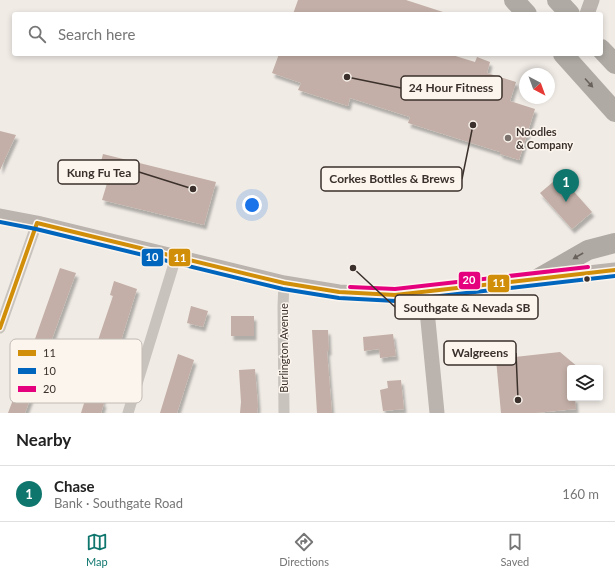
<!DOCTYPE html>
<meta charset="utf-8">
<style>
:root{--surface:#fff;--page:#f2f2f2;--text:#222;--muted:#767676;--line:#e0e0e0;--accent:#0f766e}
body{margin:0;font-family:Lato,sans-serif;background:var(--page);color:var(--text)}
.controls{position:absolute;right:12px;bottom:12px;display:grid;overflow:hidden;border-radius:4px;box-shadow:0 2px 6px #0003}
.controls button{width:36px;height:36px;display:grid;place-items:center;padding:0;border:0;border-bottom:1px solid var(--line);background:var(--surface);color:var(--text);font:20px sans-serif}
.compass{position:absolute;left:519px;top:68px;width:36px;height:36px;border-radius:50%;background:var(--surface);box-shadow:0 2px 6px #0003;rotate:139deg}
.you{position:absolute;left:252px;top:205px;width:14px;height:14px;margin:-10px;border:3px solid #fff;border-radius:50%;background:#1a73e8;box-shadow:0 0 0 6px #1a73e833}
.badge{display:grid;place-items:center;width:26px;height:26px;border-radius:50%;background:var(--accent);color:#fff;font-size:13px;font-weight:700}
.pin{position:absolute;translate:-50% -33px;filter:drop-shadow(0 1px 2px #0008)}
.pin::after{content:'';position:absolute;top:21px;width:14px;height:12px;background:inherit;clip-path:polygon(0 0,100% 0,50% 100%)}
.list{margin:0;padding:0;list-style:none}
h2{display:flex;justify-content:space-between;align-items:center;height:52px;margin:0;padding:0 16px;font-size:17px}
h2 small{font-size:13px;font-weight:400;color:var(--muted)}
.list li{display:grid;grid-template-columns:26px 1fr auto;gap:12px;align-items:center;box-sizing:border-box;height:56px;padding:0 16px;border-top:1px solid var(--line)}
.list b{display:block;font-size:15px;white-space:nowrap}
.list p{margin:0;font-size:13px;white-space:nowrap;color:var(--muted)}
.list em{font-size:13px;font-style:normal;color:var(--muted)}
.icon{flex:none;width:22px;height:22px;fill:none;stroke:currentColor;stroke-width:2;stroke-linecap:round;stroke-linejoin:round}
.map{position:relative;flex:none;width:615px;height:413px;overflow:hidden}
.search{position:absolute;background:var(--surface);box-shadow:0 2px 6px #0003;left:12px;right:12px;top:12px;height:44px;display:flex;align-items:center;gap:10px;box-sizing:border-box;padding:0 14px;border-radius:4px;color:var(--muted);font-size:15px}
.sheet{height:108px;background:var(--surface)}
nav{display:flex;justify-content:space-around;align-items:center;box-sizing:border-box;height:56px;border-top:1px solid var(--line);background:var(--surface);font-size:11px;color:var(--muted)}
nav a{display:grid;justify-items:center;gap:2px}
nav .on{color:var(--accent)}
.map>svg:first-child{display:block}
.building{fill:#c3afa7;filter:url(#shadow)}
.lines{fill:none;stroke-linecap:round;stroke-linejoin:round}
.street{stroke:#c9c3be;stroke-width:11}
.secondary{stroke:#bab3ae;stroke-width:15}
.highway{stroke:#afaaa4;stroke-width:20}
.bus-1-casing{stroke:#fbf5ee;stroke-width:7}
.bus-2-casing{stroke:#fbf5ee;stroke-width:7}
.bus-3-casing{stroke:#fbf5ee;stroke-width:7}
.bus-1{stroke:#d18e09;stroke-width:4}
.bus-2{stroke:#0065bd;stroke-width:4}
.bus-3{stroke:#e5007d;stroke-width:4}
.oneway{fill:#69615b}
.poi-dot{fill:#7a716c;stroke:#fbf5ee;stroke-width:1.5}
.bus-dot{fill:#3b302b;stroke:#fbf5ee;stroke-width:1.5}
.labels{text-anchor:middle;stroke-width:3;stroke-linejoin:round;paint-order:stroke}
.poi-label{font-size:11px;font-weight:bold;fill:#3b302b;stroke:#fbf5ee;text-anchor:start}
.street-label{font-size:11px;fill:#3b302b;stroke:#fbf5ee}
.key{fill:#fbf5ee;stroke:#c1bab4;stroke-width:1}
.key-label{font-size:11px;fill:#3b302b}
.leader{fill:none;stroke:#3b302b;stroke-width:1.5}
.callout-dot{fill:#3b302b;stroke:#fbf5ee;stroke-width:1.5}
.callout{fill:#fbf5ee;stroke:#3b302b;stroke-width:1.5}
.callout-label{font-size:12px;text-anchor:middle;font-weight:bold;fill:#3b302b}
.line-badge{stroke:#fbf5ee;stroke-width:1.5}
.badge-label{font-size:11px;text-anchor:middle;font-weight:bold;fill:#fff}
</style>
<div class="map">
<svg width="615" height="413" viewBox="0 0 615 413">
<defs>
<filter id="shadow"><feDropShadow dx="2.5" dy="4.5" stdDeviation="1" flood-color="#0004"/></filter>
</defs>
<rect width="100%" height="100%" fill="#f0ebe5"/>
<path class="building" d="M298,0H406L443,12V14H293Z
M279,54H449L475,62L477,57L490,62L487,73L516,82L510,101L535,109L519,160L500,154V152L408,123L410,117L350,98L348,106L298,90L301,83L272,73Z
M0,131L16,135L0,170Z
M103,154L216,182L204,225L102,200L108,180L97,177Z
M560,176L592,212L572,229L540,193Z
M60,268L76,273L44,361L29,356Z
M114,281L137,289L102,402L104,403L101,413H81L86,397L88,398L94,379L84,376L89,360L91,361L113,296L110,295Z
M191,306L208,311L203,327L187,323Z
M231,316H254V336H231Z
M312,330H328L329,351H327L332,413H317Z
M393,334L396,356L380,358L379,349L364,351L363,337Z
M560,352L579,368H570V398H575L576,409L535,413H501L496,359Z
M178,354L194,360L177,413H160Z
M255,369L258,406L257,413H240L241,402L239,370Z
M20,375L37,381L25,413H8L14,397H12Z
M401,380L404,409L383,411L380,390L388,388L387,381Z"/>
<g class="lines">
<path class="street" d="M0,328L37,223
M128,413L176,257
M284,413L283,306L284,283"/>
<path class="secondary" d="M587,14L592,0
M0,216L37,223L284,283L339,292L395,295L615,270
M425,290L437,413"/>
<path class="highway" d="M514,0L527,14
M557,0L570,14
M601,49L615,64
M563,54L615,112
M539,278L588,250L615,243"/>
<defs>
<path id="bus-1" d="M37,223L284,283L339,292L395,295L615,270
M0,328L37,223"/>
<path id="bus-2" d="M0,222L36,229L283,289L339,298L396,301L615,276"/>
<path id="bus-3" d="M350,287L395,289L588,267"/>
</defs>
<use href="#bus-1" class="bus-1-casing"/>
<use href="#bus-2" class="bus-2-casing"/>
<use href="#bus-3" class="bus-3-casing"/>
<use href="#bus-1" class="bus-1"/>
<use href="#bus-2" class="bus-2"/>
<use href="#bus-3" class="bus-3"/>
</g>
<defs><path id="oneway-solid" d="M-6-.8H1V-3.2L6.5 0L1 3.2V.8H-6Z"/></defs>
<g class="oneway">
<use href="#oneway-solid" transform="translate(589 83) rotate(48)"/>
<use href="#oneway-solid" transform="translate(578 256) rotate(150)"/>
</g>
<circle class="poi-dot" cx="508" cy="138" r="4"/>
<circle class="bus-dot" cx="587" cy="279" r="3.5"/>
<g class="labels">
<g class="poi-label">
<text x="516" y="136">Noodles<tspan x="516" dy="13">&amp; Company</tspan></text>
</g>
<g class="street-label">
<text transform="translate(284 348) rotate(-90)" y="4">Burlington Avenue</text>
</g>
</g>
<rect x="10" y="339" width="132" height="64" rx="6" class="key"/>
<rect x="18" y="350" width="18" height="6" fill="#d18e09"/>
<rect x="18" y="368" width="18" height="6" fill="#0065bd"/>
<rect x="18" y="386" width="18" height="6" fill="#e5007d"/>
<g class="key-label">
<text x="43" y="357">11</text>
<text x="43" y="375">10</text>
<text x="43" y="393">20</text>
</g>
<path class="leader" d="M347 77L401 88M193 189L139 172M473 125L462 179M353 268L395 307M518 400L516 353"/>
<g class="callout-dot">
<circle cx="347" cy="77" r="4"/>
<circle cx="193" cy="189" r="4"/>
<circle cx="473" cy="125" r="4"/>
<circle cx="353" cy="268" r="4"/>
<circle cx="518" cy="400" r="4"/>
</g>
<g class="callout">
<rect x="401" y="76" width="101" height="24" rx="4"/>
<rect x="58" y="160" width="81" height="24" rx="4"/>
<rect x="321" y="167" width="141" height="24" rx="4"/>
<rect x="395" y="295" width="143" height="24" rx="4"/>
<rect x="444" y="341" width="72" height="24" rx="4"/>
</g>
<g class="callout-label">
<text x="451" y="92">24 Hour Fitness</text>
<text x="99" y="177">Kung Fu Tea</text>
<text x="392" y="183">Corkes Bottles &amp; Brews</text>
<text x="467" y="312">Southgate &amp; Nevada SB</text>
<text x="480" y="357">Walgreens</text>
</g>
<g class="line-badge">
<rect x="141" y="248" width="23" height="19" rx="4" fill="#0065bd"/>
<rect x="168" y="248" width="23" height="19" rx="4" fill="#d18e09"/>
<rect x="458" y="271" width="23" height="19" rx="4" fill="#e5007d"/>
<rect x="487" y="274" width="23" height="19" rx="4" fill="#d18e09"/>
</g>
<g class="badge-label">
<text x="152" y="261">10</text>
<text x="180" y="262">11</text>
<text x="469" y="284">20</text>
<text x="499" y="287">11</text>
</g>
</svg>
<div class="controls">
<button><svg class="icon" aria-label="layers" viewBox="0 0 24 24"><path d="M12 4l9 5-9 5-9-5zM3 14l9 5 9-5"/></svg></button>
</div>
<svg class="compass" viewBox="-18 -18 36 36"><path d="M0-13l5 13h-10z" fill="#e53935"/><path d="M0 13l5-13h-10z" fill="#767676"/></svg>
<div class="you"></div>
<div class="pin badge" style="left:566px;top:202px">1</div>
<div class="search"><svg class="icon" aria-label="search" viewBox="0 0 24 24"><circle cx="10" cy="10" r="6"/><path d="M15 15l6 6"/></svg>Search here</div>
</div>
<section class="sheet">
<h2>Nearby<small></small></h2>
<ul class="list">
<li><span class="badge">1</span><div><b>Chase</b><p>Bank · Southgate Road</p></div><em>160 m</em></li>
</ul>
</section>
<nav>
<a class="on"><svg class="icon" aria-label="map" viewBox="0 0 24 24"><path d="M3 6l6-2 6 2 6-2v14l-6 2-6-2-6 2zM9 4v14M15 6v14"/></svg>Map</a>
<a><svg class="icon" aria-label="directions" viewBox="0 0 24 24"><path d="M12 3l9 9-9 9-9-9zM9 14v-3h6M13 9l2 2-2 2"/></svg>Directions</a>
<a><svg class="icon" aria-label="saved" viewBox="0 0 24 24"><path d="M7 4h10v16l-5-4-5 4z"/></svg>Saved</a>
</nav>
